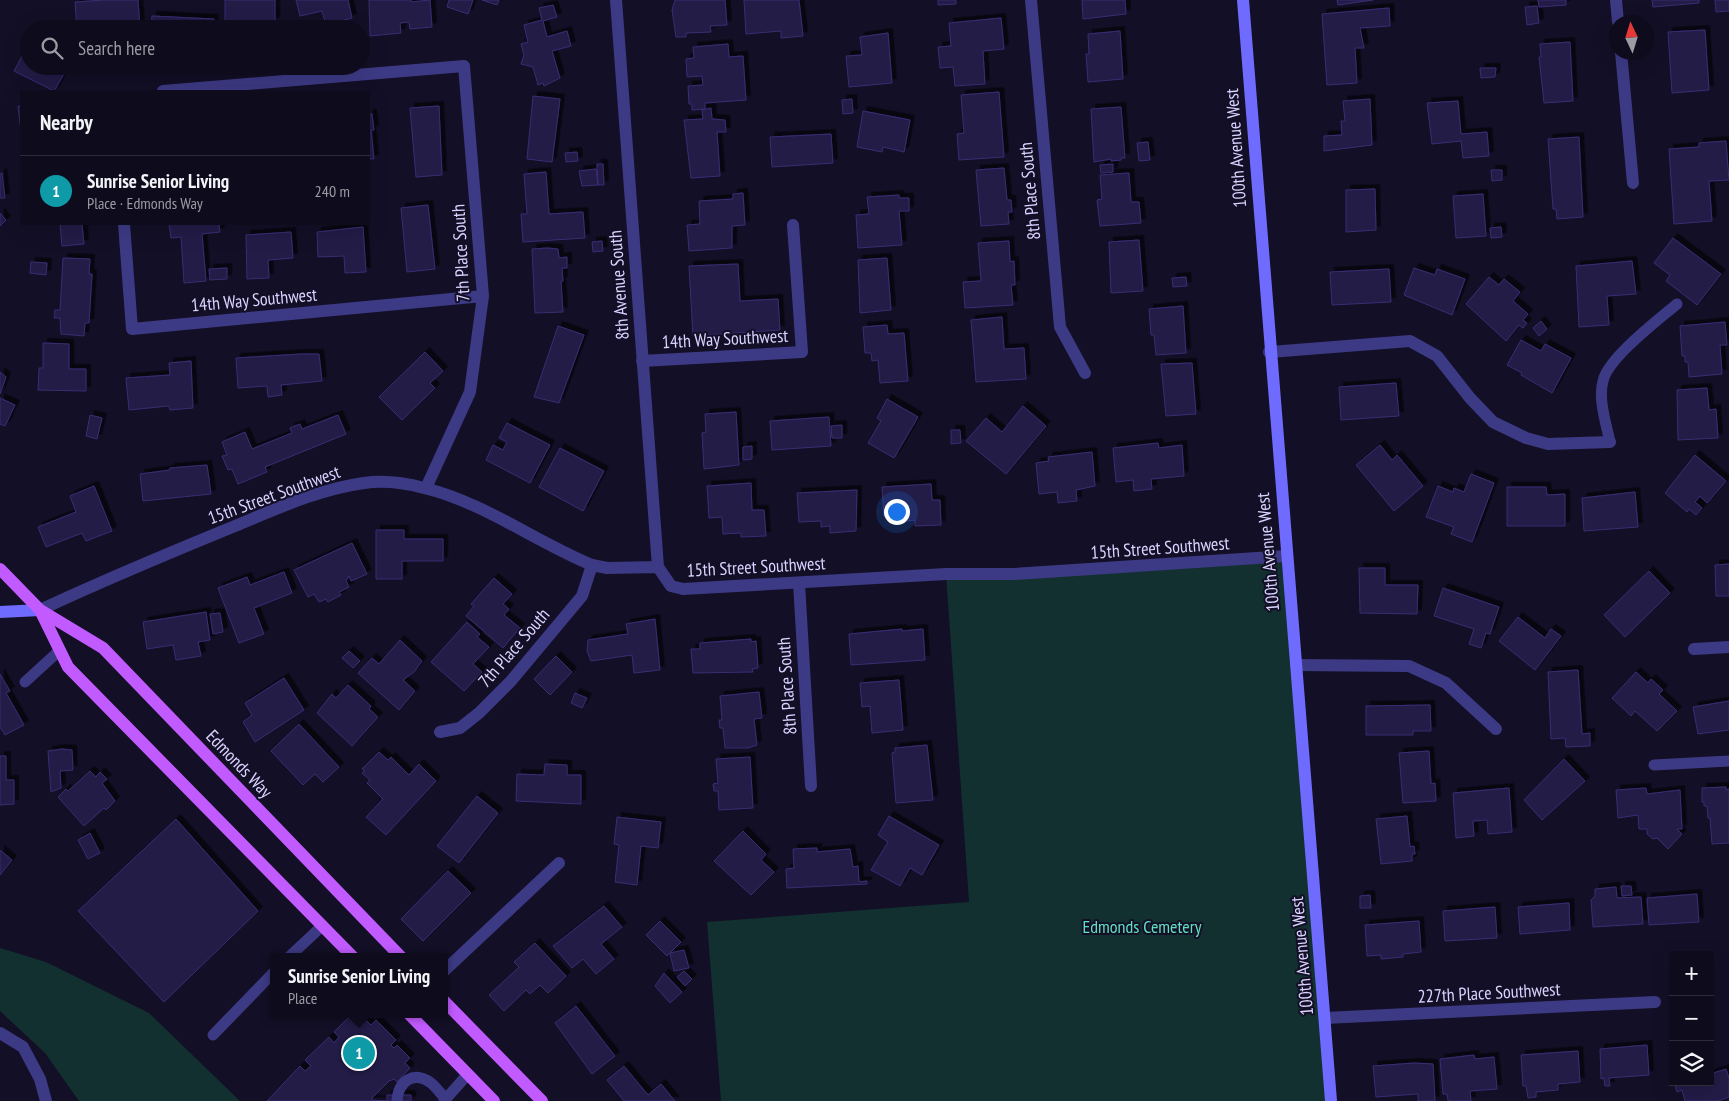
<!DOCTYPE html>
<meta charset="utf-8">
<style>
:root{--surface:#0e0b1c;--page:#171425;--text:#f1f3f6;--muted:#9b9ba3;--line:#2e2b3b;--accent:#ea580c}
body{margin:0;font-family:"PT Sans Narrow",sans-serif;background:var(--page);color:var(--text)}
.controls{position:absolute;right:15px;bottom:15px;display:grid;overflow:hidden;border-radius:0px;box-shadow:0 5px 20px #0002}
.controls button{width:45px;height:45px;display:grid;place-items:center;padding:0;border:0;border-bottom:1px solid var(--line);background:var(--surface);color:var(--text);font:25px sans-serif}
.compass{position:absolute;left:1609px;top:15px;width:45px;height:45px;border-radius:50%;background:var(--surface);box-shadow:0 5px 20px #0002;rotate:356deg}
.you{position:absolute;left:896px;top:511px;width:18px;height:18px;margin:-12px;border:4px solid #fff;border-radius:50%;background:#1a73e8;box-shadow:0 0 0 8px #1a73e833}
.badge{display:grid;place-items:center;width:32px;height:32px;border-radius:50%;background:var(--accent);color:#fff;font-size:16px;font-weight:700}
.pin{position:absolute;translate:-50% -50%;border:2px solid #fff;box-shadow:0 1px 5px #0006}
.popup{position:absolute;left:270px;top:953px;width:178px;height:65px;box-sizing:border-box;display:grid;place-content:center;border-radius:0px;background:var(--surface);filter:drop-shadow(0 1px 4px #0005);font-size:16px;white-space:nowrap;color:var(--muted)}
.popup b{font-size:19px;color:var(--text)}
.popup::after{content:'';position:absolute;left:50%;top:100%;margin-left:-10px;border:10px solid transparent;border-top-color:var(--surface)}
.list{margin:0;padding:0;list-style:none}
h2{display:flex;justify-content:space-between;align-items:center;height:65px;margin:0;padding:0 20px;font-size:21px}
h2 small{font-size:16px;font-weight:400;color:var(--muted)}
.list li{display:grid;grid-template-columns:32px 1fr auto;gap:15px;align-items:center;box-sizing:border-box;height:70px;padding:0 20px;border-top:1px solid var(--line)}
.list b{display:block;font-size:19px;white-space:nowrap}
.list p{margin:0;font-size:16px;white-space:nowrap;color:var(--muted)}
.list em{font-size:16px;font-style:normal;color:var(--muted)}
.icon{flex:none;width:28px;height:28px;fill:none;stroke:currentColor;stroke-width:2;stroke-linecap:round;stroke-linejoin:round}
.map{position:relative;flex:none;width:1729px;height:1101px;overflow:hidden}
.search{position:absolute;background:var(--surface);box-shadow:0 5px 20px #0002;left:20px;top:20px;width:350px;height:55px;display:flex;align-items:center;gap:12px;box-sizing:border-box;padding:0 18px;border-radius:28px;color:var(--muted);font-size:19px}
.panel{position:absolute;background:var(--surface);box-shadow:0 5px 20px #0002;left:20px;top:90px;width:350px;height:135px;border-radius:0px}
.map>svg:first-child{display:block}
.green{fill:#12302f}
.building{fill:#241b47;stroke:#3b2d73;filter:url(#shadow)}
.lines{fill:none;stroke-linecap:round;stroke-linejoin:round}
.lane{stroke:#3d3a85;stroke-width:11}
.street{stroke:#3d3a85;stroke-width:12}
.secondary{stroke:#6f6bff;stroke-width:12}
.primary{stroke:#c25bff;stroke-width:12}
.labels{text-anchor:middle;stroke-width:4;stroke-linejoin:round;paint-order:stroke}
.street-label{font-size:18px;fill:#d9d4ff;stroke:#130f26}
.park-label{font-size:18px;fill:#5fe0c0;stroke:#130f26}
</style>
<div class="map">
<svg width="1729" height="1101" viewBox="0 0 1729 1101">
<defs>
<filter id="shadow"><feDropShadow dx="4.5" dy="-4.5" stdDeviation="0" flood-color="#0009"/></filter>
</defs>
<rect width="100%" height="100%" fill="#130f26"/>
<path class="green" d="M1286,556L1331,1101H721L707,922L969,902L946,574Z
M0,948L46,962L149,1013L240,1101H79L45,1053L0,1011Z"/>
<path class="building" d="M104,0H138L140,29H77L75,2Z
M225,0H275V22L252,23V29H225Z
M296,0H348L352,18L326,25L322,11L300,16Z
M369,0H411V2L430,0L432,27L410,29L409,22L400,23L401,33L370,36Z
M449,0H473L468,14L447,7Z
M482,0H499L497,5Z
M675,0H725L727,25L710,26L711,32L686,33V37H676L672,10Z
M744,0H799L803,36L781,38V31L746,34Z
M938,0H956V4L938,5Z
M1082,0H1125L1126,14L1083,19Z
M1337,0H1373L1338,5Z
M1538,0H1566V5L1539,7Z
M1652,0H1699V3L1653,7Z
M1715,0H1729V11L1716,12Z
M553,5L557,17L543,21L547,37L567,31L571,46L552,51L560,78L544,86L543,83L538,85L533,67L521,64L524,55L521,44L528,42L524,25L542,20L539,8Z
M1537,6L1539,23L1527,25L1525,7Z
M1389,8L1390,26L1360,28L1364,48H1355L1357,83L1327,85L1322,14Z
M152,16L214,19L213,29H151Z
M1001,18L1004,49L983,51L985,84L955,86L953,67L940,68L938,47L951,46L949,23Z
M1705,30L1709,90L1672,93L1668,32Z
M1120,31L1123,79L1088,82L1086,54H1089L1088,34Z
M888,33L892,83L849,87L846,56L862,55L860,37Z
M1570,42L1573,101L1544,103L1539,57H1541L1540,44Z
M728,44L729,57L743,56L746,100L705,103V109L692,110V104H689L688,86L703,85L702,76L687,77L686,59L694,58L693,47Z
M27,47L29,66H62L67,69L54,91L14,71Z
M1480,68H1496L1495,77L1481,78Z
M999,92L1004,157L959,160L957,134L964,133L961,95Z
M533,96L560,99L552,162L527,159Z
M852,99L853,113L843,114L842,100Z
M1370,99L1372,145L1324,151V136L1342,135L1341,121H1345L1343,101Z
M1458,101L1461,134L1487,132L1489,156L1463,158L1461,141L1432,144L1427,103Z
M18,106H21V132Z
M439,106L442,175L416,177L410,108Z
M1121,107L1125,158H1121V160L1111,161V159L1094,162L1091,109Z
M711,108L712,119L725,120L726,132H717L720,176L691,178L684,120L703,119L702,110Z
M863,111L910,120L904,152L883,147L882,152L857,147Z
M369,114H372L374,130H371L374,159H369Z
M831,134L833,163L772,167L770,137Z
M1579,137L1583,217L1557,219L1556,209H1553L1548,139Z
M1726,141L1729,180L1709,181L1712,221L1674,224L1669,149L1699,147V143Z
M1148,142L1150,160L1139,161L1137,143Z
M577,152L578,161L566,162L565,153Z
M597,164H603L604,185H598Z
M1113,164V172L1101,173L1100,165Z
M1004,168L1007,200H1011L1012,212H1008L1009,224L981,226L976,170Z
M596,169L598,185L582,186L579,171Z
M1491,170H1502V180L1492,181Z
M546,172L549,214L583,212L585,238L523,242L521,214H527L524,174Z
M2,173L5,198H0V174Z
M1129,173L1131,202H1139L1141,223L1100,226L1097,200L1102,199L1100,175Z
M1375,189L1376,230L1346,232V190Z
M743,193L745,225L732,226V248L689,251L687,225L700,224L699,201L733,199V194Z
M1483,194L1486,236L1456,238L1453,196Z
M899,195V198H909V211H899L902,245L858,248L856,215L869,214L867,197Z
M428,205L435,269L407,272L401,208Z
M0,213L6,220L0,226Z
M60,224H82L84,244L62,246Z
M169,224H219L220,232L202,234L206,281L184,283L181,237L171,238Z
M363,227L366,272L345,273L344,256L318,257L317,232Z
M1501,227L1502,237L1491,238L1490,228Z
M291,232L293,258L268,260L269,278L247,279L246,235Z
M1673,238L1721,274L1697,305L1666,281L1670,275L1654,263Z
M1139,240L1143,291L1111,293L1109,242Z
M602,241L603,251L593,252L592,242Z
M1009,241L1010,262L1014,261L1015,285H1011L1013,305L965,308L963,282L981,281L978,243Z
M547,248L558,249L559,258L567,257V268H562L563,281H561L563,312L535,313L532,249Z
M63,258L90,259L89,274H92L89,323H85L84,336L61,334L60,318H54L55,310H60Z
M887,258L891,310L860,313L858,260Z
M1632,261L1636,294L1607,296L1609,325L1579,327L1576,266Z
M31,262L47,263L46,275L30,273Z
M738,264L740,301L778,299L780,330L693,336L689,266Z
M227,268V279L210,280L209,269Z
M1414,268L1435,275L1437,269L1465,279L1452,315L1404,295Z
M1389,269L1391,302L1332,305L1330,272Z
M1186,277L1187,286L1173,287L1172,278Z
M1489,277L1499,285L1504,279L1520,292L1513,301L1528,314L1523,320L1527,323L1523,328L1519,325L1506,341L1466,304Z
M1183,306L1186,353L1156,355L1154,335H1151L1149,309Z
M1002,317L1004,349L1024,348L1026,379L976,382L971,320Z
M1541,321L1547,329L1539,336L1533,328Z
M1725,322L1727,345H1720L1722,374L1689,377L1688,362H1685V356H1682L1680,326Z
M887,325L888,334L904,333L908,381L880,383L878,360L872,361L871,353H865L863,327Z
M558,326L584,335L559,403L534,397Z
M1521,340L1541,351L1545,344L1571,358L1552,393L1521,375L1522,373L1507,365Z
M43,343L69,344V369H86V391L38,390L39,368H43Z
M425,352L443,371L430,383L435,388L402,420L379,397Z
M301,354H319L322,381L281,385L282,395L268,397L267,386L238,388L236,358Z
M191,361L193,408L170,410L169,406L129,410L126,378L170,375L169,363Z
M1192,363L1196,414L1166,416L1161,364Z
M0,372L6,377L0,394Z
M1396,383L1399,416L1341,420L1339,387Z
M1707,388L1709,410L1716,409L1718,438L1678,440L1677,390Z
M0,398L15,405L5,426L0,424Z
M887,399L918,417L894,458L868,443L881,421L877,418Z
M1023,406L1046,426L1006,474L966,441L986,418L1002,432Z
M736,412L739,465L704,469L702,433L706,432L705,414Z
M90,415L102,418L97,439L86,436Z
M338,415L346,434L265,467L267,472L238,484L232,469L228,470L222,456L227,455L222,442L245,432L252,449L292,433L290,428L300,424L302,429Z
M829,417L831,446L772,450L770,421Z
M507,423L550,445L530,483L486,460L493,445L503,450L507,442L499,438Z
M842,425V438H832L831,426Z
M951,430H960L961,443L951,444Z
M1158,443L1159,448L1182,445L1184,476L1151,479L1152,489L1134,491L1133,480L1116,482L1113,448Z
M1380,445L1392,460L1397,455L1423,486L1394,511L1356,465Z
M752,446V459L743,460V447Z
M560,448L604,471L583,511L539,487Z
M1092,452L1095,486L1076,490L1077,501L1058,503L1057,492L1039,494L1036,463L1049,461L1048,457Z
M1695,455L1726,481L1707,503L1700,496L1695,502L1702,508L1696,515L1689,509L1687,512L1665,493Z
M207,465L211,494L143,501L140,474L170,470V468Z
M1471,474L1494,483L1472,542L1451,534L1454,527L1426,517L1438,486L1453,492L1454,488L1464,492Z
M751,483L752,510H764L766,536L741,537V533L723,534L722,517L709,518L707,486Z
M931,484L932,500H940L941,525L915,526V520L907,521V514L884,516L882,487Z
M94,486L112,531L86,541L82,533L46,547L38,527L76,512L70,496Z
M1507,487H1546L1547,495L1565,494V526H1507Z
M857,490L856,531L830,533V526L821,527V521L799,522L797,493Z
M1635,492L1638,527L1584,531L1582,498Z
M376,530H404V539H443V561H402V579H376Z
M352,543L367,574L351,581L349,576L346,581L349,587L339,592L341,595L328,602L326,599L319,602L314,594L308,597L294,570Z
M1729,564V596H1716L1715,565Z
M1359,568H1385V585H1418L1417,614L1360,613Z
M1649,571L1670,593L1625,637L1604,615Z
M284,572L292,593L254,608L264,634L239,643L218,588L247,577L250,585Z
M494,578L512,594L503,604L509,609L504,615L520,628L503,648L466,616L474,606L471,604Z
M1443,588L1499,607L1490,634L1486,633L1481,648L1469,644L1474,629L1434,616Z
M206,612L210,640L198,642L201,656L176,660L173,645L147,649L143,622Z
M220,613L223,632L213,634L210,614Z
M1518,617L1545,638L1551,629L1561,636L1535,670L1499,641Z
M655,619L660,670L634,673L632,655L591,661L587,651L588,640L628,634L626,624Z
M467,622L480,634L477,637L489,647L473,664L482,672L464,691L431,662Z
M902,629V631L923,629L925,660L851,665L849,634Z
M751,639V642L756,641L758,668L752,669L753,672L693,673L691,649H700V643Z
M400,640L422,661L414,672L403,680L415,691L399,710L358,673L372,658L379,664Z
M349,651L360,661L353,668L342,658Z
M556,656L572,672L550,695L534,679Z
M1578,670L1582,734L1590,733V746L1566,747L1565,738L1551,739L1548,672Z
M1636,672L1648,683L1651,679L1663,690L1659,694L1677,711L1657,731L1635,711L1631,716L1612,698Z
M0,674L10,691L6,693L24,725L5,735L0,727Z
M284,678L304,710L255,742L243,722L252,715L245,703Z
M899,680L903,730L872,733L870,706L862,707L860,683Z
M348,685L371,706L369,709L378,717L352,746L317,713L332,694L336,698Z
M759,692L762,718L754,719L757,745L748,748H725L723,728H720L719,720H722L720,696Z
M575,693L587,698L582,708L571,703Z
M1729,701V730L1698,734L1693,707Z
M1430,705L1431,731H1413V735H1366V706Z
M299,724L339,767L323,782L315,774L303,785L271,751Z
M927,745L933,800L896,803L892,753L895,752V748Z
M62,749L72,750L73,770L60,771L61,788L51,792L48,751Z
M1429,751L1431,784L1435,783L1436,801L1403,803L1399,753Z
M379,752L388,760L391,757L409,775L419,764L436,781L386,835L366,817L383,799L367,783L370,780L362,773L365,771L362,769Z
M0,756H6V780H14V804L0,805Z
M750,757L753,808L719,810L718,791H714L713,784L718,783L716,759Z
M1564,759L1585,781L1542,820L1524,800Z
M545,764L567,765V775H581V804L516,801L517,774L544,775Z
M90,771L96,777L100,772L107,779L102,783L115,801L106,810L104,808L84,826L58,797L66,789L68,791Z
M1726,787V790L1729,789V843L1712,844L1710,818H1708L1707,806H1704V802H1702V788Z
M1509,788L1512,832L1488,834L1487,820L1473,821L1474,836L1456,838L1453,793Z
M1646,788L1647,794L1680,790L1682,829H1677L1682,834L1668,849L1657,838L1653,839L1647,834V829H1639L1638,815L1618,818L1616,790Z
M477,796L498,813L459,863L437,846Z
M889,816L939,845L922,875L910,868L900,886L871,870L888,842L878,835Z
M1407,816L1410,847L1414,846L1415,854H1412V861L1381,864L1376,819Z
M617,817L661,822L658,848L641,846L637,885L615,882L619,845L614,844Z
M176,819L258,911L164,1002L78,911Z
M743,831L766,854L761,860L774,872L751,895L714,861Z
M90,833L100,853L88,859L78,840Z
M817,848V852L850,849L853,867L858,866L859,882L867,881V884L787,888L786,869L794,868L793,849Z
M0,850L12,860L0,875Z
M448,871L471,893L423,941L401,919Z
M1621,886H1631L1632,895L1622,896Z
M1616,887L1617,898L1641,897L1643,924L1593,927L1591,900L1595,896V889Z
M1697,894L1699,922L1649,925L1647,898Z
M1370,895L1371,908H1360V896Z
M1569,903L1570,930L1520,934L1518,907Z
M604,906L622,927L601,944L614,959L596,974L583,959L572,968L553,946Z
M1495,907L1497,938L1445,941L1443,911Z
M660,921L681,942L667,956L646,935Z
M1419,921L1421,952L1403,954V957L1381,959V955L1367,956L1365,925Z
M535,943L566,976L548,993L540,985L530,994L526,990L504,1011L489,995L519,967L514,962Z
M684,950L689,968L674,971L670,953Z
M684,971L692,979L685,986L677,977Z
M664,973L682,992L670,1003L655,986Z
M576,1006L615,1056L592,1074L555,1023Z
M352,1014H360L371,1025L376,1020L396,1040L391,1045L394,1048L397,1045L410,1058L405,1063L410,1068L397,1082L394,1079L389,1081L372,1098V1100L387,1101H267L300,1066L305,1071L311,1066L305,1060L329,1037L334,1043L339,1037L334,1032Z
M1647,1045L1649,1075L1609,1078L1610,1086H1605L1604,1078L1601,1079L1600,1049Z
M1578,1051L1580,1082L1558,1084V1090L1536,1092V1097L1528,1098L1526,1086H1523L1521,1055Z
M1474,1055L1475,1059L1494,1057L1497,1089L1470,1091L1471,1101H1448L1447,1094H1443L1440,1059Z
M1414,1063L1433,1064L1435,1101H1418V1094L1376,1097L1373,1066Z
M624,1066L648,1095L661,1084L675,1101H624L607,1080Z
M1726,1069L1729,1078V1097L1718,1101H1685L1682,1090L1677,1092L1674,1082H1710V1074Z
M387,1095H411V1101H387Z"/>
<g class="lines">
<path class="lane" d="M1610,442C1606,423 1598,399 1603,381C1608,358 1658,320 1677,304
M25,682L60,650
M1654,765L1729,761
M289,957L322,926
M213,1035L274,972
M397,1101C398,1082 413,1070 431,1083C436,1087 440,1093 445,1098
M444,1101L468,1074"/>
<path class="street" d="M616,0L658,567L671,586L683,589L946,574H1014L1286,556
M1031,0L1060,327L1085,373
M1616,0L1618,22
M1621,52L1633,183
M163,91L464,66L483,296L470,392L426,488
M124,224L132,329L483,296
M1269,352L1410,341L1437,356L1470,398L1493,422L1526,438L1548,444L1610,442
M642,361L802,352L793,225
M799,583L811,786
M40,610C104,580 169,553 235,526C276,509 319,489 364,483C384,480 405,483 424,488C483,502 536,542 592,565L607,568L658,567
M1694,649L1729,647
M1296,665L1409,666L1446,683L1496,729
M440,732L460,728L479,713L511,681L582,596L592,565
M444,971L559,863
M1325,1018L1655,1002
M0,1033L23,1047L40,1079L46,1101"/>
<path class="secondary" d="M1243,0L1331,1101
M0,612L40,610"/>
<path class="primary" d="M0,569L40,610L103,648L401,957
M40,610L68,667L353,957
M444,1001L542,1101
M409,1014L494,1101"/>
</g>
<g class="labels">
<g class="street-label">
<text transform="translate(1236 148) rotate(-94)" y="6">100th Avenue West</text>
<text transform="translate(1030 191) rotate(-95)" y="6">8th Place South</text>
<text transform="translate(461 253) rotate(-93)" y="6">7th Place South</text>
<text transform="translate(619 285) rotate(-94)" y="6">8th Avenue South</text>
<text transform="translate(254 300) rotate(-5)" y="6">14th Way Southwest</text>
<text transform="translate(725 339) rotate(-3)" y="6">14th Way Southwest</text>
<text transform="translate(274 495) rotate(-20)" y="6">15th Street Southwest</text>
<text transform="translate(1160 548) rotate(-4)" y="6">15th Street Southwest</text>
<text transform="translate(1268 552) rotate(-95)" y="6">100th Avenue West</text>
<text transform="translate(756 567) rotate(-3)" y="6">15th Street Southwest</text>
<text transform="translate(514 648) rotate(-49)" y="6">7th Place South</text>
<text transform="translate(787 686) rotate(-94)" y="6">8th Place South</text>
<text transform="translate(239 764) rotate(46)" y="6">Edmonds Way</text>
<text transform="translate(1302 956) rotate(-95)" y="6">100th Avenue West</text>
<text transform="translate(1489 993) rotate(-3)" y="6">227th Place Southwest</text>
</g>
<g class="park-label">
<text x="1142" y="933">Edmonds Cemetery</text>
</g>
</g>
</svg>
<div class="controls">
<button>+</button>
<button>−</button>
<button><svg class="icon" aria-label="layers" viewBox="0 0 24 24"><path d="M12 4l9 5-9 5-9-5zM3 14l9 5 9-5"/></svg></button>
</div>
<svg class="compass" viewBox="-18 -18 36 36"><path d="M0-13l5 13h-10z" fill="#e53935"/><path d="M0 13l5-13h-10z" fill="#9b9ba3"/></svg>
<div class="you"></div>
<div class="pin badge" style="left:359px;top:1053px;background:#0f9aa8">1</div>
<div class="popup"><b>Sunrise Senior Living</b>Place</div>
<div class="search"><svg class="icon" aria-label="search" viewBox="0 0 24 24"><circle cx="10" cy="10" r="6"/><path d="M15 15l6 6"/></svg>Search here</div>
<section class="panel">
<h2>Nearby<small></small></h2>
<ul class="list">
<li><span class="badge" style="background:#0f9aa8">1</span><div><b>Sunrise Senior Living</b><p>Place · Edmonds Way</p></div><em>240 m</em></li>
</ul>
</section>
</div>
